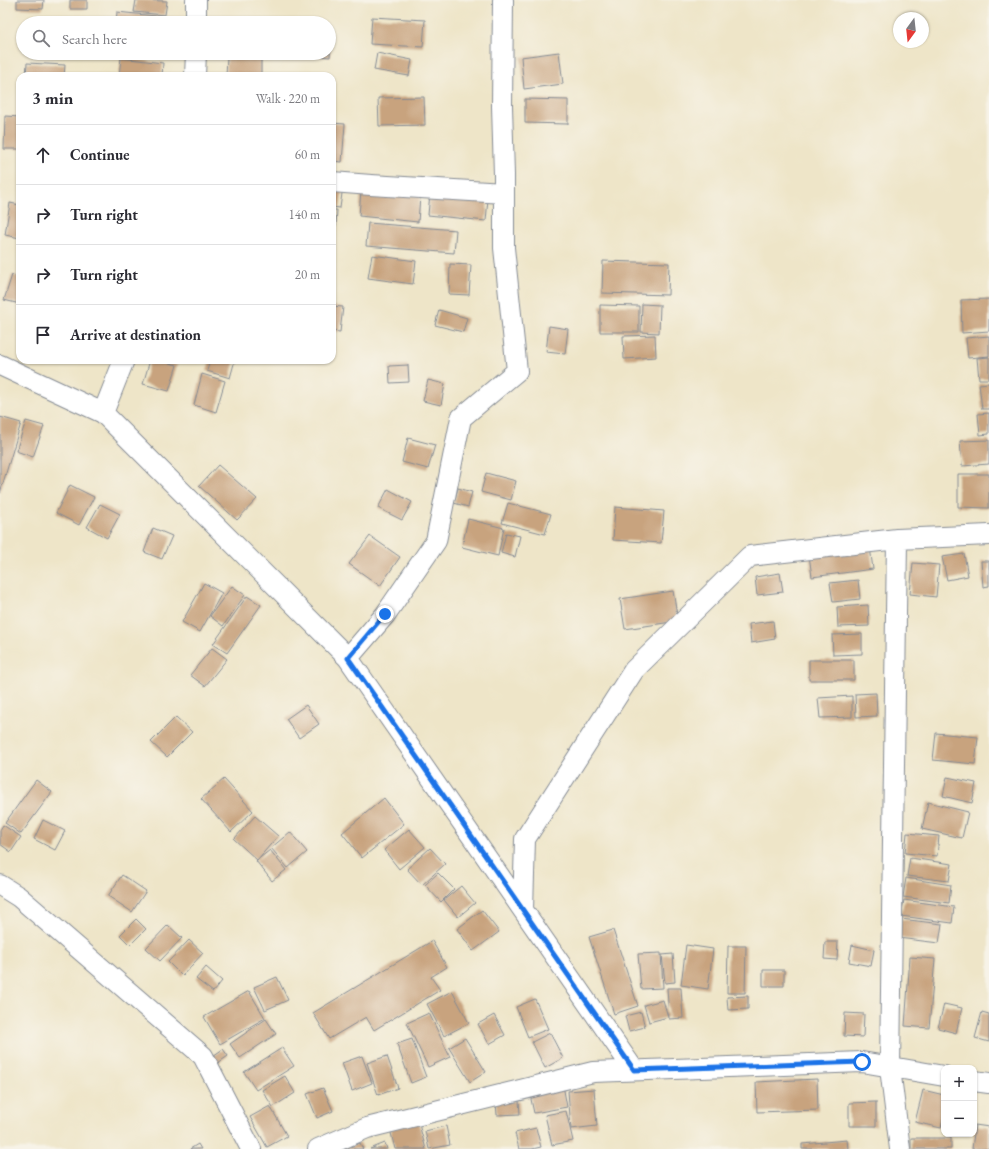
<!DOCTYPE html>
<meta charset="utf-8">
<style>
:root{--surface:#fff;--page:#f2f2f3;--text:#2b2b33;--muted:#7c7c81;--line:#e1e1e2}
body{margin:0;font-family:"EB Garamond",serif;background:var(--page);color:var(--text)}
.controls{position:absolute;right:12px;bottom:12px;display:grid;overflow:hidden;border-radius:8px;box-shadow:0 1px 3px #0004}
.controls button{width:36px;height:36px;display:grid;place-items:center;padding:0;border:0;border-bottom:1px solid var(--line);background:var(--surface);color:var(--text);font:20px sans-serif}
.compass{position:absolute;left:893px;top:12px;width:36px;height:36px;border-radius:50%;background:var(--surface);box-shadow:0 1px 3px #0004;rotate:195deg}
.stop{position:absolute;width:12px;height:12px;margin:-9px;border:3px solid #1a73e8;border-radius:50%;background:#fff}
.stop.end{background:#1a73e8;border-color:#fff;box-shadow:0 1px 4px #0008}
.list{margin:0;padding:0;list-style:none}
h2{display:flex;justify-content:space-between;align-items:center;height:52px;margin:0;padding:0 16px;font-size:17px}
h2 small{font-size:13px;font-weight:400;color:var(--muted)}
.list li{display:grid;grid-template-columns:26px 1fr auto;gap:12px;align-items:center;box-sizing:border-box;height:60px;padding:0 16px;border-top:1px solid var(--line)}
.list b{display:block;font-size:15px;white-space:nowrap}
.list em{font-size:13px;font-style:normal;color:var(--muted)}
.icon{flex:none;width:22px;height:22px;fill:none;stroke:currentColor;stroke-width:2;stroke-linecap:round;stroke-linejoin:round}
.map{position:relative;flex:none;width:989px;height:1149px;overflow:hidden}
.search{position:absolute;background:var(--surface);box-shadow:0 1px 3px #0004;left:16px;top:16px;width:320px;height:44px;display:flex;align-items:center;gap:10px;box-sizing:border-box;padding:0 14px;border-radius:22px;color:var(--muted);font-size:15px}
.panel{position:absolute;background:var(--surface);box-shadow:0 1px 3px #0004;left:16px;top:72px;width:320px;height:292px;border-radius:12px}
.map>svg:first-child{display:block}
.building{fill:#c8a37e}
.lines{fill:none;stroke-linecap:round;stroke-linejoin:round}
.minor-casing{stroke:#848a93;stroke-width:22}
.minor{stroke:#fff;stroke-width:20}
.route{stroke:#1a73e8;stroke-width:5}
</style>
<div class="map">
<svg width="989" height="1149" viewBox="0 0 989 1149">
<rect width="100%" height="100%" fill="#f7f3e8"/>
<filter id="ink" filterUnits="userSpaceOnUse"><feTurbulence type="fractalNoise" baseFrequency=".025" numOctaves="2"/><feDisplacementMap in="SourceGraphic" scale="8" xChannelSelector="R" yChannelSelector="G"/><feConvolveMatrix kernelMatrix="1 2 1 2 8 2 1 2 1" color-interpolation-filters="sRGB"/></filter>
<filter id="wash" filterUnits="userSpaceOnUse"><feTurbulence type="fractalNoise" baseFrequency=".012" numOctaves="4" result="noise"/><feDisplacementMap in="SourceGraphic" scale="16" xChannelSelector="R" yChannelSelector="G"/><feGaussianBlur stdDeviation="0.9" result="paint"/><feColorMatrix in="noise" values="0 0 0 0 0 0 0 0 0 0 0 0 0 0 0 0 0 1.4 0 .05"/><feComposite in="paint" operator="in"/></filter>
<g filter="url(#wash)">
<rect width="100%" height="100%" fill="#eee5c8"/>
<g id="blocks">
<path class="building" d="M17,0H44L43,9L17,8Z
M70,0H87V9H70Z
M136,0L167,1L165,15L134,12Z
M117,12L184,19L183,23H116Z
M372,17L425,20L423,47L370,44Z
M329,38L331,39L330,57L305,55V53H329Z
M559,52L563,84L524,89L521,57Z
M228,53H262V55H228Z
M377,53L412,60L409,76L374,70Z
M227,57L261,58V76H226Z
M121,58L163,63L162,76H119Z
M27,63L65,65L64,76H26Z
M424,97L425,125L379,126L378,98Z
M525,99L568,100V124L525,123Z
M5,116L20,117V149H4Z
M332,123L345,124L342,162L332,161Z
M332,185L343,186L340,208L332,207Z
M361,190L420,196L418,222L359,216Z
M430,193L488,199L486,221L428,215Z
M10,203L20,205V238L5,235Z
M332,210H337L336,226L332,225Z
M368,223L456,230L454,253L366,246Z
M372,255L416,261L413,284L368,278Z
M603,261L669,263L668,295L602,293Z
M450,264L471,265L469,295L449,294Z
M12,275L20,277V304L4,300Z
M989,299V331L962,333L961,300Z
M642,304L660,305L659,333L641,332Z
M600,305L639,306V332H600Z
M332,306L343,307L340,332L332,331Z
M439,310L467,318L463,332L435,325Z
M549,326L568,329L565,354L546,352Z
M655,335L656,357L624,359L623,336Z
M989,336V356L968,358L966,338Z
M989,357V379H979L977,358Z
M150,360H158L177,365L169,391L143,384Z
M210,360H235L230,378L207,371Z
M408,365L409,382L390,383L389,366Z
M202,374L225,381L216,412L194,405Z
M428,380L445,384L441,405L423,401Z
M989,383V409H982L979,384Z
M989,413V434L980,435L978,414Z
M0,417L21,423L0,493Z
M26,421L44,426L33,457L16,451Z
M408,438L435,445L428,469L402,462Z
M989,440V464L962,466L960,441Z
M218,465L257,499L237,520L199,486Z
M486,473L516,481L511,500L481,492Z
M958,474H989V508L958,507Z
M70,485L94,497L79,525L56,513Z
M458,488L472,492L468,507L454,503Z
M388,489L412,502L402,520L378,508Z
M508,503L551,514L545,534L502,523Z
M100,504L120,514L107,538L87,527Z
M615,507L664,511L661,543L613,540Z
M468,519L504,528L498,556L462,547Z
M153,528L172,536L162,559L144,552Z
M506,533L520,536L515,557L501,553Z
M370,536L400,557L380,586L349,564Z
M870,547L873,569L812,577L809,555Z
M964,554L968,576L947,580L942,557Z
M981,561H989V586L983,587Z
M913,563L939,565L936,597L910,594Z
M780,573L783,592L757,595L755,577Z
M858,580L860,599L833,602L830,583Z
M204,583L222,593L200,632L182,622Z
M232,586L245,595L223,626L210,616Z
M673,591L678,621L625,629L620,599Z
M247,596L261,605L227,653L213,644Z
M868,605L869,626L838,627L837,607Z
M773,621L775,639L751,643L749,624Z
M862,634V654L833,655L832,635Z
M212,648L227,659L205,686L190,675Z
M809,660H854V680H809Z
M876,693L877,716L856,717L855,694Z
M852,696V717L820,718L818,698Z
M306,705L319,724L299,738L286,719Z
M176,717L192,732L167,757L151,742Z
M936,733L978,737L975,764L933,760Z
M947,777L976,783L972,803L943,796Z
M224,779L253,811L231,832L201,799Z
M36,780L52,792L21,834L5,823Z
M384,798L404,824L362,858L342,833Z
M928,802L968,812L962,838L922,829Z
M255,816L278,836L257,860L234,839Z
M43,820L65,831L55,850L34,839Z
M3,825L21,837L11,852L0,844V830Z
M409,829L425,847L399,869L384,850Z
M290,832L307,852L288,868L271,848Z
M907,833L939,836L937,856L905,853Z
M430,848L445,864L422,885L407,869Z
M270,850L286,870L272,881L256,861Z
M910,858L952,864L949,881L907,876Z
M438,873L454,889L441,902L425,885Z
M122,875L146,891L132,912L108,896Z
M906,878L951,885L949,903L903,897Z
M461,886L475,903L458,917L444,900Z
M904,900L954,907L952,923L901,916Z
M482,910L499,932L473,951L457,929Z
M136,919L146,929L130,945L120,935Z
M901,919L942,924L939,943L898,938Z
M168,925L182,938L160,961L146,948Z
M613,930L638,1006L614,1014L589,937Z
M189,940L203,953L182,976L168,962Z
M432,941L447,967L431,977L440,990L374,1030L366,1017L329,1039L313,1013Z
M825,942H838L837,960L824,959Z
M686,945L713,949L708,989L681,985Z
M852,945L874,950L871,966L849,962Z
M728,946H746L745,993H727Z
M661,953L663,988L641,989L638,954Z
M673,954L675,982L665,983L662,955Z
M910,957L935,959L929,1028L905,1026Z
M206,967L222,981L213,992L196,979Z
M763,970H784V986H763Z
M277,977L288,1000L265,1010L254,987Z
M667,988H681L683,1018L669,1019Z
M249,991L265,1018L220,1044L204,1017Z
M452,991L469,1023L444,1036L427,1004Z
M748,996V1009L728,1010L727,997Z
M535,999L548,1029L528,1037L516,1007Z
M663,1000L668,1017L649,1022L644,1005Z
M944,1004L962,1008L956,1033L938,1028Z
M641,1012L645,1027L629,1031L625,1016Z
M982,1012L989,1014V1042L975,1038Z
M429,1013L450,1057L428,1067L407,1023Z
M845,1013L864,1014L863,1037L844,1036Z
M494,1015L505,1035L489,1044L478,1024Z
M266,1019L276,1034L240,1058L230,1044Z
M550,1033L563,1058L545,1068L532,1042Z
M465,1038L486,1072L470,1082L449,1048Z
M412,1039L426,1077L411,1083L397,1044Z
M282,1048L294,1066L256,1090L244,1072Z
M223,1049L228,1056L212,1067L207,1060Z
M362,1056L372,1083L352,1091L342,1063Z
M387,1056L398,1088L378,1095L367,1063Z
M285,1076L295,1093L273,1107L262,1090Z
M817,1079L818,1110L757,1112L756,1082Z
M563,1085L567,1107L534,1113L529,1090Z
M323,1088L333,1111L317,1118L307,1094Z
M594,1089L597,1126L571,1129L568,1091Z
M923,1090L944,1095V1117L941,1128L915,1122Z
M519,1101L520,1114L497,1115L496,1102Z
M876,1102V1126H849V1103Z
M270,1106L287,1136L267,1147L250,1117Z
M566,1111L573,1141L552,1145L545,1115Z
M418,1121L426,1149H395L390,1129Z
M975,1125L989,1127V1149H972Z
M446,1126L450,1145L429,1149L425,1131Z
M536,1128L541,1147L532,1149H519L515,1133Z
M911,1138H951V1149H911Z
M847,1140L848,1149H802V1144Z
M360,1143L363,1149H344Z
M385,1143L387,1149H370Z
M198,1144L201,1149H190Z"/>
</g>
</g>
<g filter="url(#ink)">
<use href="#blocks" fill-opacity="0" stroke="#848a93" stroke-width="1"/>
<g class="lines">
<defs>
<path id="minor" d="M196,23V0
M195,76L196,53
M332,182L371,185L504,193
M0,365L103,413L348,658L634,1070
M103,413L124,360
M348,658L385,615L436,541L461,418L517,371L504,248V175L502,106L503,0
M0,885L19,897L203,1056L251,1149
M523,910L525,839L634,670L750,556L897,539
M974,1081L989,1083
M318,1149L367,1128L593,1072L862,1062L944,1076
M900,1149L890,1068L897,539L989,535"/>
</defs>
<use href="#minor" class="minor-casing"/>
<use href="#minor" class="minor"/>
</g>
</g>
<g class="lines" filter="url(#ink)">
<path class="route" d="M385,614L348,658L634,1070L862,1062"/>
</g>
</svg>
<div class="controls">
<button>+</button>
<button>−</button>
</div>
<svg class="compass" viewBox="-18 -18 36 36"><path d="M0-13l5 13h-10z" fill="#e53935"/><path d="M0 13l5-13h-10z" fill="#7c7c81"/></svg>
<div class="stop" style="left:862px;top:1062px"></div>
<div class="stop end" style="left:385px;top:614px"></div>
<div class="search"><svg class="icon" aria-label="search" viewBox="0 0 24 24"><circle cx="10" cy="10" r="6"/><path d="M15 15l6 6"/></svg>Search here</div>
<section class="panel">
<h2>3 min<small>Walk · 220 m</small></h2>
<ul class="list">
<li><svg class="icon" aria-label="ahead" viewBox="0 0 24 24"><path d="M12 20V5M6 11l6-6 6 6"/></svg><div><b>Continue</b></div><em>60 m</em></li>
<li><svg class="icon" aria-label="right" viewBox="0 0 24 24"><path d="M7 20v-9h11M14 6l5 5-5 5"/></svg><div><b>Turn right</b></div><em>140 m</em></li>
<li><svg class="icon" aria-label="right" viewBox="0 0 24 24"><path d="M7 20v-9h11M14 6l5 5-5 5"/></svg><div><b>Turn right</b></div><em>20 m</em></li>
<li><svg class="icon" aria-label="arrive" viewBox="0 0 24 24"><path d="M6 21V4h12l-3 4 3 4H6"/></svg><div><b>Arrive at destination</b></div></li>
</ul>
</section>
</div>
